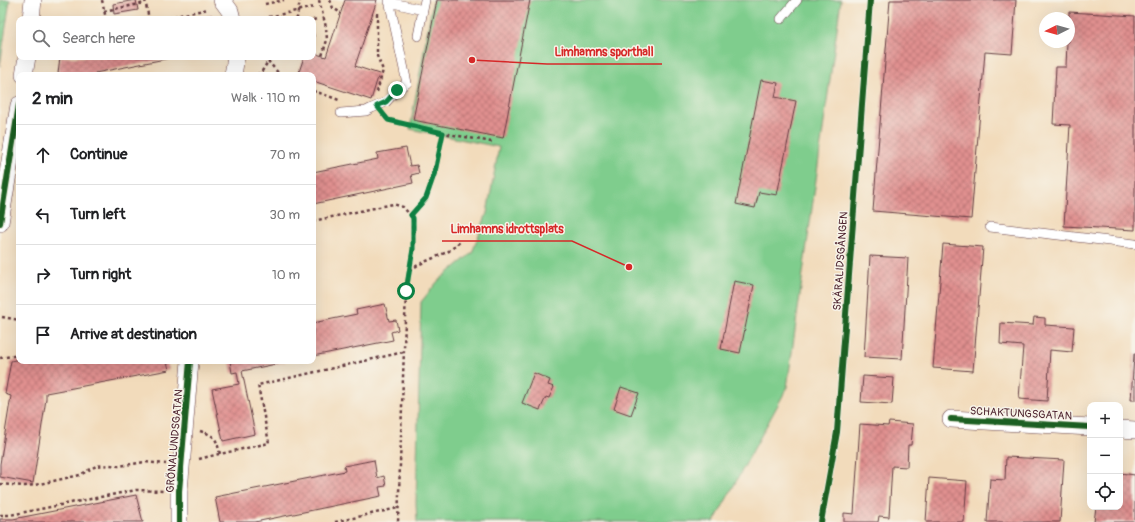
<!DOCTYPE html>
<meta charset="utf-8">
<style>
:root{--surface:#fff;--page:#f6f6f6;--text:#202124;--muted:#757577;--line:#e0e0e0}
body{margin:0;font-family:Pangolin,sans-serif;background:var(--page);color:var(--text)}
.controls{position:absolute;right:12px;bottom:12px;display:grid;overflow:hidden;border-radius:8px;box-shadow:0 4px 16px #0002}
.controls button{width:36px;height:36px;display:grid;place-items:center;padding:0;border:0;border-bottom:1px solid var(--line);background:var(--surface);color:var(--text);font:20px sans-serif}
.compass{position:absolute;left:1039px;top:12px;width:36px;height:36px;border-radius:50%;background:var(--surface);box-shadow:0 4px 16px #0002;rotate:265deg}
.stop{position:absolute;width:12px;height:12px;margin:-9px;border:3px solid #0b8043;border-radius:50%;background:#fff}
.stop.end{background:#0b8043;border-color:#fff;box-shadow:0 1px 4px #0008}
.list{margin:0;padding:0;list-style:none}
h2{display:flex;justify-content:space-between;align-items:center;height:52px;margin:0;padding:0 16px;font-size:17px}
h2 small{font-size:13px;font-weight:400;color:var(--muted)}
.list li{display:grid;grid-template-columns:26px 1fr auto;gap:12px;align-items:center;box-sizing:border-box;height:60px;padding:0 16px;border-top:1px solid var(--line)}
.list b{display:block;font-size:15px;white-space:nowrap}
.list em{font-size:13px;font-style:normal;color:var(--muted)}
.icon{flex:none;width:22px;height:22px;fill:none;stroke:currentColor;stroke-width:2;stroke-linecap:round;stroke-linejoin:round}
.map{position:relative;flex:none;width:1135px;height:522px;overflow:hidden}
.search{position:absolute;background:var(--surface);box-shadow:0 4px 16px #0002;left:16px;top:16px;width:300px;height:44px;display:flex;align-items:center;gap:10px;box-sizing:border-box;padding:0 14px;border-radius:8px;color:var(--muted);font-size:15px}
.panel{position:absolute;background:var(--surface);box-shadow:0 4px 16px #0002;left:16px;top:72px;width:300px;height:292px;border-radius:8px}
.map>svg:first-child{display:block}
.park{fill:url(#park-crowns);stroke:#64765c}
.pitch{fill:#7fcd8d;stroke:#64765c}
.building{fill:url(#building-cross-hatch)}
.lines{fill:none;stroke-linecap:round;stroke-linejoin:round}
.lane-casing{stroke:#633b41;stroke-width:10}
.street-casing{stroke:#633b41;stroke-width:18}
.path{stroke:#633b41;stroke-width:2.5;stroke-dasharray:3 3;stroke-linecap:butt}
.lane{stroke:#fff;stroke-width:9}
.street{stroke:#fff;stroke-width:17}
.cycleway-casing{stroke:#f7f3e8;stroke-width:8}
.cycleway{stroke:#1b5e20;stroke-width:6}
.route{stroke:#0b8043;stroke-width:5}
.labels{text-anchor:middle;stroke-width:3;stroke-linejoin:round;paint-order:stroke}
.street-label{font-size:11px;fill:#4a1f2b;stroke:#f7f3e8}
.leader{fill:none;stroke:#d62828;stroke-width:1.5}
.callout-dot{fill:#d62828;stroke:#f7f3e8;stroke-width:1.5}
.callout-label{font-size:12px;text-anchor:middle;font-weight:bold;fill:#d62828;stroke:#f7f3e8;stroke-width:3;stroke-linejoin:round;paint-order:stroke}
</style>
<div class="map">
<svg width="1135" height="522" viewBox="0 0 1135 522">
<defs>
<pattern id="park-crowns" width="20" height="18" patternUnits="userSpaceOnUse"><rect width="20" height="18" fill="#7fcd8d"/><path d="M2 6a3 3 0 1 1 6 0M12 15a3 3 0 1 1 6 0" fill="none" stroke="#6aa673"/></pattern>
<pattern id="building-cross-hatch" width="8" height="8" patternUnits="userSpaceOnUse"><rect width="8" height="8" fill="#e0908f"/><path d="M0 0l8 8M0 8l8-8" fill="none" stroke="#b87575"/></pattern>
</defs>
<rect width="100%" height="100%" fill="#f7f3e8"/>
<filter id="ink" filterUnits="userSpaceOnUse"><feTurbulence type="fractalNoise" baseFrequency=".025" numOctaves="2"/><feDisplacementMap in="SourceGraphic" scale="8" xChannelSelector="R" yChannelSelector="G"/><feConvolveMatrix kernelMatrix="1 2 1 2 8 2 1 2 1" color-interpolation-filters="sRGB"/></filter>
<filter id="wash" filterUnits="userSpaceOnUse"><feTurbulence type="fractalNoise" baseFrequency=".012" numOctaves="4" result="noise"/><feDisplacementMap in="SourceGraphic" scale="16" xChannelSelector="R" yChannelSelector="G"/><feGaussianBlur stdDeviation="0.9" result="paint"/><feColorMatrix in="noise" values="0 0 0 0 0 0 0 0 0 0 0 0 0 0 0 0 0 1.4 0 .05"/><feComposite in="paint" operator="in"/></filter>
<g filter="url(#wash)">
<rect width="100%" height="100%" fill="#f2dbbb"/>
<path class="park" d="M0,0H10L0,66Z"/>
<path class="pitch" d="M433,0H841L787,388L714,522H417L416,503L421,302L438,281L472,253L487,213L499,147L410,129Z"/>
<g id="blocks">
<path class="building" d="M136,0L138,10L114,14L113,4Z
M345,0H377L355,66L379,74L371,100L313,81V75H298L304,57H313V53L326,57Z
M437,0H530L503,138L413,120Z
M890,0H1016L1012,54L985,52L971,219L873,211Z
M1069,12L1135,16V230L1064,226L1070,125L1053,124L1056,67H1066L1067,42H1069Z
M212,15L213,19H196V18Z
M60,57H170V58L95,73V75H63V74L58,73Z
M761,80L778,83L775,97L796,101L777,195L759,192L755,208L736,204Z
M406,148L410,166L417,165L419,173L411,175L413,183L313,204V172L378,159L377,153Z
M943,244L983,247L973,371L933,368Z
M870,256L908,258L902,359L864,357Z
M734,281L754,285L740,353L721,349Z
M385,304L389,321L396,320L398,330L391,332L393,340L313,356V323L357,314L356,310Z
M1034,317L1045,318V325L1074,327L1072,352L1050,350L1047,401L1019,399L1023,346L1000,344L1001,323L1033,325Z
M1134,354H1135V400H1131Z
M19,359V361H167L169,370L46,393V399L33,483L0,477V464L11,396L5,394L11,361Z
M230,361L286,362L242,371L255,434L223,441L212,389L239,384L237,372L232,373Z
M534,373L550,380L548,385L554,387L549,398L546,397L540,410L522,403Z
M863,376L894,378L892,404L861,402Z
M621,387L639,393L631,415L614,409Z
M889,422L913,424L911,445H908L907,467L892,466L889,517L879,516L878,522H844V513L854,514L860,424L888,426Z
M1006,457L1064,460L1060,522H987L990,479L1005,480Z
M374,460L377,478L384,476L386,486L379,487L381,496L255,522H220L215,497L345,471L344,466Z
M1120,473L1135,475V522H1094L1096,507H1120Z
M929,478L967,481L964,522H926Z
M136,495L143,522H0V519H13Z"/>
</g>
</g>
<g filter="url(#ink)">
<use href="#blocks" fill-opacity="0" stroke="#633b41" stroke-width="1"/>
<g class="lines">
<defs>
<path id="lane" d="M389,2L423,10L425,0
M781,19L797,0
M418,36L423,10
M341,113L366,111L372,108L386,102L397,90L407,83L389,0
M990,227L1135,244"/>
<path id="street" d="M222,0L230,11L232,19
M31,19L33,0
M24,75L27,57
M233,75L236,57
M0,223L19,105
M951,419L1090,427
M1120,429L1135,430
M179,522V491L190,361"/>
</defs>
<use href="#lane" class="lane-casing"/>
<use href="#street" class="street-casing"/>
<path class="path" d="M102,0L106,19
M145,0L149,19
M319,0L326,27L327,40L322,56
M330,0L333,8L341,13
M265,4L284,0
M104,11L145,3
M269,17L314,7
M162,19L208,9
M296,19L297,18L300,0
M313,20L317,19
M313,34L314,38L313,39
M295,57L298,58V57
M268,61L280,75
M257,75L262,71L271,57
M313,91L323,94L339,100
M377,92L383,70L377,56V11
M385,116L388,120L443,133L492,142
M411,215L426,198L435,172L443,133
M313,221L393,204L403,207L413,218V249L406,291L398,522
M410,270L418,265L449,251L461,241
M2,317L19,320
M0,358L19,355
M200,431C216,436 216,438 220,454L269,443L258,385L404,352
M199,459L219,454
M0,484L25,486L35,485L80,475L96,466L110,465L119,466L145,462L166,464
M0,515H10L136,490L163,491
M335,522L398,508"/>
<use href="#lane" class="lane"/>
<use href="#street" class="street"/>
<defs>
<path id="cycleway" d="M0,223L19,105
M951,419L1090,427
M179,522V491L190,361
M821,522L837,432L870,0"/>
</defs>
<use href="#cycleway" class="cycleway-casing"/>
<use href="#cycleway" class="cycleway"/>
</g>
</g>
<g class="lines" filter="url(#ink)">
<path class="route" d="M397,90L386,102L377,106L388,120L443,133L435,172L426,198L411,215L413,218V249L406,291"/>
</g>
<g class="labels">
<g class="street-label">
<text transform="translate(840 261) rotate(-86)" y="4">SKÄRALIDSGÅNGEN</text>
<text transform="translate(1021 413) rotate(3)" y="4">SCHAKTUNGSGATAN</text>
<text transform="translate(174 441) rotate(-85)" y="4">GRÖNALUNDSGATAN</text>
</g>
</g>
<path class="leader" d="M472 60L547 64H662M629 267L572 241H442"/>
<g class="callout-dot">
<circle cx="472" cy="60" r="4"/>
<circle cx="629" cy="267" r="4"/>
</g>
<g class="callout-label">
<text x="604" y="56">Limhamns sporthall</text>
<text x="507" y="233">Limhamns idrottsplats</text>
</g>
</svg>
<div class="controls">
<button>+</button>
<button>−</button>
<button><svg class="icon" aria-label="locate" viewBox="0 0 24 24"><circle cx="12" cy="12" r="6"/><path d="M12 2v4M12 18v4M2 12h4M18 12h4"/></svg></button>
</div>
<svg class="compass" viewBox="-18 -18 36 36"><path d="M0-13l5 13h-10z" fill="#e53935"/><path d="M0 13l5-13h-10z" fill="#757577"/></svg>
<div class="stop" style="left:406px;top:291px"></div>
<div class="stop end" style="left:397px;top:90px"></div>
<div class="search"><svg class="icon" aria-label="search" viewBox="0 0 24 24"><circle cx="10" cy="10" r="6"/><path d="M15 15l6 6"/></svg>Search here</div>
<section class="panel">
<h2>2 min<small>Walk · 110 m</small></h2>
<ul class="list">
<li><svg class="icon" aria-label="ahead" viewBox="0 0 24 24"><path d="M12 20V5M6 11l6-6 6 6"/></svg><div><b>Continue</b></div><em>70 m</em></li>
<li><svg class="icon" aria-label="left" viewBox="0 0 24 24"><path d="M17 20v-9H6M10 6l-5 5 5 5"/></svg><div><b>Turn left</b></div><em>30 m</em></li>
<li><svg class="icon" aria-label="right" viewBox="0 0 24 24"><path d="M7 20v-9h11M14 6l5 5-5 5"/></svg><div><b>Turn right</b></div><em>10 m</em></li>
<li><svg class="icon" aria-label="arrive" viewBox="0 0 24 24"><path d="M6 21V4h12l-3 4 3 4H6"/></svg><div><b>Arrive at destination</b></div></li>
</ul>
</section>
</div>
